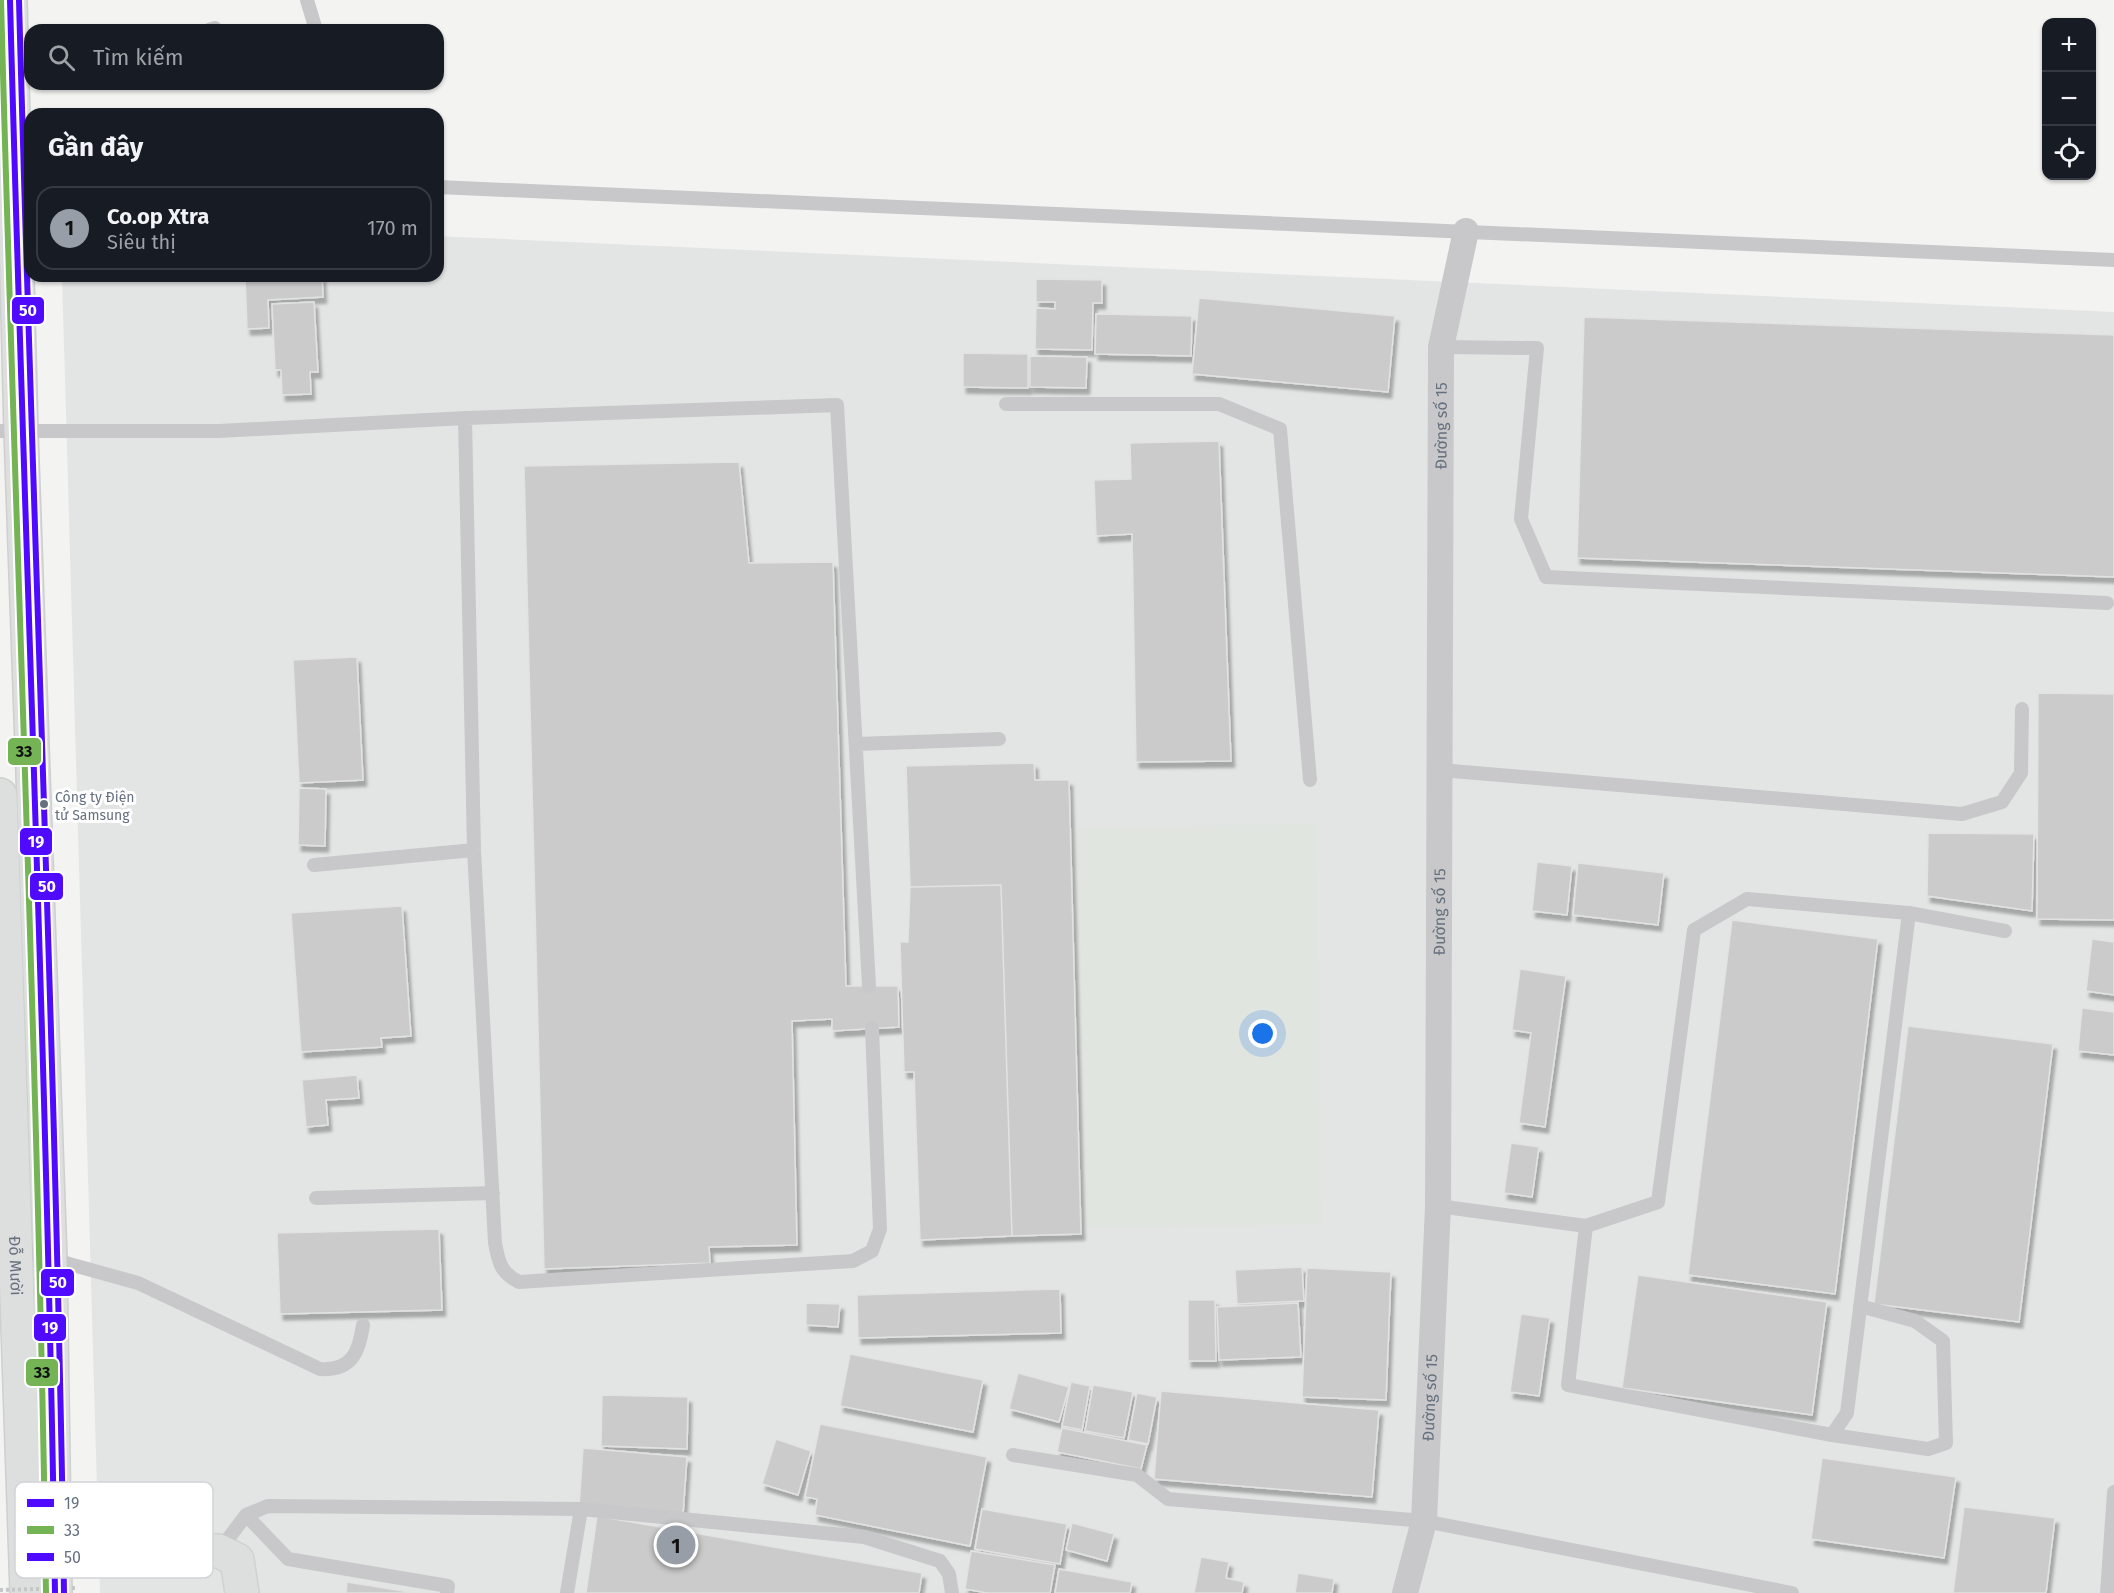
<!DOCTYPE html>
<html lang="vi">
<meta charset="utf-8">
<style>
:root{--surface:#171b24;--page:#242831;--text:#f1f3f6;--muted:#9ea1a6;--line:#363941;--accent:#979ea7}
body{margin:0;font-family:"Fira Sans",sans-serif;background:var(--page);color:var(--text)}
.controls{position:absolute;right:18px;top:18px;display:grid;overflow:hidden;border-radius:12px;box-shadow:0 2px 4px #0004}
.controls button{width:54px;height:54px;display:grid;place-items:center;padding:0;border:0;border-bottom:2px solid var(--line);background:var(--surface);color:var(--text);font:30px sans-serif}
.you{position:absolute;left:1263px;top:1034px;width:21px;height:21px;margin:-15px;border:4px solid #fff;border-radius:50%;background:#1a73e8;box-shadow:0 0 0 9px #1a73e833}
.badge{display:grid;place-items:center;width:39px;height:39px;border-radius:50%;background:var(--accent);color:#111;font-size:20px;font-weight:700}
.pin{position:absolute;translate:-50% -50%;border:3px solid #fff;box-shadow:0 2px 6px #0006}
.list{margin:0;padding:0;list-style:none}
h2{display:flex;justify-content:space-between;align-items:center;height:78px;margin:0;padding:0 24px;font-size:26px}
h2 small{font-size:20px;font-weight:400;color:var(--muted)}
.list li{display:grid;grid-template-columns:39px 1fr auto;gap:18px;align-items:center;box-sizing:border-box;height:84px;margin:0 12px 12px;padding:0 12px;border:2px solid var(--line);border-radius:18px}
.list b{display:block;font-size:22px;white-space:nowrap}
.list p{margin:0;font-size:20px;white-space:nowrap;color:var(--muted)}
.list em{font-size:20px;font-style:normal;color:var(--muted)}
.icon{flex:none;width:33px;height:33px;fill:none;stroke:currentColor;stroke-width:2;stroke-linecap:round;stroke-linejoin:round}
.map{position:relative;flex:none;width:2114px;height:1593px;overflow:hidden}
.search{position:absolute;background:var(--surface);box-shadow:0 2px 4px #0004;left:24px;top:24px;width:420px;height:66px;display:flex;align-items:center;gap:15px;box-sizing:border-box;padding:0 21px;border-radius:18px;color:var(--muted);font-size:22px}
.panel{position:absolute;background:var(--surface);box-shadow:0 2px 4px #0004;left:24px;top:108px;width:420px;height:174px;border-radius:18px}
.map>svg:first-child{display:block}
.built{fill:#e3e5e5}
.green{fill:#e1e5e0}
.building{fill:#cbcbcc;stroke:#e2e2e2;stroke-width:1.5;filter:url(#shadow)}
.lines{fill:none;stroke-linecap:round;stroke-linejoin:round}
.secondary-casing{stroke:#d0d1d1;stroke-width:36}
.highway-casing{stroke:#cfcfd0;stroke-width:36}
.lane{stroke:#c8c8ca;stroke-width:14}
.street{stroke:#c8c8ca;stroke-width:26}
.secondary{stroke:#dddede;stroke-width:33}
.highway{stroke:#dddede;stroke-width:33}
.path-bridge{stroke:#c5c6c7;stroke-width:4;stroke-dasharray:3 3;stroke-linecap:butt}
.bus-1-casing{stroke:#fff;stroke-width:10}
.bus-2-casing{stroke:#fff;stroke-width:10}
.bus-3-casing{stroke:#fff;stroke-width:10}
.bus-1{stroke:#4f0aff;stroke-width:6}
.bus-2{stroke:#74b454;stroke-width:6}
.bus-3{stroke:#4f0aff;stroke-width:6}
.bus-dot{fill:#66707f;stroke:#fff;stroke-width:2}
.labels{text-anchor:middle;stroke-width:6;stroke-linejoin:round;paint-order:stroke}
.bus-label{font-size:14px;fill:#66707f;stroke:#fff;text-anchor:start}
.street-label{font-size:16px;fill:#66707f;stroke:#fff}
.key{fill:#fff;stroke:#d1d4d9;stroke-width:1.5}
.key-label{font-size:16px;fill:#66707f}
.line-badge{stroke:#fff;stroke-width:2}
.badge-label{font-size:16px;text-anchor:middle;font-weight:bold;fill:#fff}
.pale-badge-label{font-size:16px;text-anchor:middle;font-weight:bold;fill:#111}
</style>
<div class="map">
<svg width="2114" height="1593" viewBox="0 0 2114 1593">
<defs>
<filter id="shadow"><feDropShadow dx="3.5" dy="6" stdDeviation="1.5" flood-color="#0004"/></filter>
</defs>
<rect width="100%" height="100%" fill="#f3f3f2"/>
<path class="built" d="M438,236L2114,312V1593H100L62,276H438Z"/>
<path class="green" d="M1317,824L1322,1225L1058,1228L1052,827Z"/>
<path class="building" d="M245,276H322L323,297L268,300L269,328L247,329Z
M1036,279L1102,280V303H1093L1092,350L1035,349L1036,308L1055,309V302H1036Z
M1199,298L1395,316L1388,392L1192,374Z
M314,302L318,372H310L311,394L282,395L281,370H275L272,304Z
M1096,314L1192,316L1191,356L1095,354Z
M1584,317L2114,335V577L1577,558Z
M963,353L1028,354V388L963,387Z
M1030,356L1087,357L1086,388L1030,387Z
M1219,441L1231,761L1136,762L1132,534L1096,536L1094,480L1131,479L1130,443Z
M739,462L749,563L833,562L846,986H898L899,1027L832,1031V1019L792,1021L797,1245L709,1247L710,1263L544,1269L524,466Z
M357,657L363,780L299,783L293,660Z
M2038,693L2114,694V920L2037,919Z
M1034,763L1035,780H1069L1081,1234L1012,1236L1001,885L910,887L906,766Z
M299,788L326,789L325,846L298,845Z
M1928,833L2034,834L2032,911L1927,896Z
M1537,862L1572,866L1567,915L1532,911Z
M1578,863L1664,873L1658,925L1573,915Z
M1001,885L1012,1236L920,1240L914,1072H904L900,942H908L910,887Z
M402,906L411,1036L381,1038L382,1047L301,1052L291,913Z
M1732,920L1878,939L1835,1294L1688,1275Z
M2092,939L2114,942V995L2086,991Z
M1520,969L1566,976L1545,1127L1519,1123L1531,1033L1512,1030Z
M2082,1008L2114,1012V1055L2078,1051Z
M1908,1026L2053,1044L2019,1322L1874,1304Z
M357,1075L359,1098L326,1100L328,1125L306,1127L302,1080Z
M1511,1143L1539,1147L1532,1197L1504,1193Z
M439,1229L442,1310L280,1314L277,1233Z
M1302,1267L1304,1301L1237,1304L1235,1270Z
M1307,1268L1391,1272L1386,1400L1302,1397Z
M1638,1275L1827,1302L1812,1415L1622,1388Z
M1060,1289L1061,1333L858,1338L857,1295Z
M1188,1300H1215L1216,1361H1188Z
M806,1303L840,1304L838,1327L806,1325Z
M1298,1303L1301,1357L1219,1360L1217,1307Z
M1521,1314L1550,1318L1539,1396L1510,1392Z
M850,1354L983,1380L973,1432L840,1406Z
M1018,1373L1069,1387L1059,1422L1009,1409Z
M1071,1382L1090,1386L1082,1430L1062,1426Z
M1093,1385L1133,1392L1124,1438L1085,1431Z
M1161,1391L1379,1410L1372,1497L1154,1479Z
M1137,1393L1157,1397L1148,1444L1128,1440Z
M602,1395L688,1397L687,1449L601,1446Z
M820,1424L987,1457L970,1546L815,1515L817,1499L805,1497Z
M1062,1428L1147,1445L1141,1469L1057,1452Z
M776,1439L811,1451L798,1495L762,1484Z
M583,1448L687,1457L683,1515L579,1507Z
M1822,1458L1956,1477L1944,1558L1811,1539Z
M1964,1507L2055,1518L2046,1593H1953Z
M982,1509L1067,1524L1060,1564L975,1549Z
M597,1516L922,1573L919,1593H586Z
M1072,1523L1114,1534L1107,1561L1066,1550Z
M971,1551L1055,1565L1050,1593H987L965,1589Z
M1201,1557L1229,1562L1226,1578L1244,1582L1242,1593H1194Z
M1059,1569L1132,1582L1130,1593H1055Z
M1298,1573L1334,1579L1332,1593H1295Z
M347,1582L415,1593H346Z"/>
<g class="lines">
<defs>
<path id="secondary" d="M53,1547L219,1551L237,1560L242,1593"/>
<g id="highway">
<path d="M10,0L21,432L50,1259L55,1593"/>
<path id="s2" d="M0,795L27,1593"/>
</g>
</defs>
<use href="#secondary" class="secondary-casing"/>
<use href="#highway" class="highway-casing"/>
<path class="lane" d="M307,0L316,30
M209,30L215,28
M438,187L2114,260
M1441,347L1537,348L1521,519L1546,577L2107,603
M1006,404H1219L1280,429L1310,780
M465,418L474,850L495,1243C499,1263 500,1272 519,1282L853,1261L872,1251L880,1229L872,1028
M0,431H219L465,418L837,405L869,986
M856,744L999,739
M1440,770L1962,814L2002,802L2021,773L2022,709
M314,865L474,850
M316,1198L493,1193
M1438,1206L1586,1226L1658,1202L1694,930L1747,899L1909,913L2005,931
M1586,1226L1568,1385L1832,1435L1847,1413L1909,913
M15,1249L138,1283L320,1369C352,1371 359,1352 363,1325
M1832,1435L1928,1449L1946,1443L1943,1341L1915,1321L1860,1306
M1013,1455L1137,1475L1168,1499L1424,1521L1792,1593
M246,1515L288,1559L448,1586L447,1593
M219,1551L246,1515L268,1506L581,1509L864,1537L940,1561L949,1574L952,1593
M567,1593L581,1509
M2107,1593L2114,1492"/>
<path class="street" id="s1" d="M1405,1593L1424,1521L1438,1206L1441,347L1466,231"/>
<use href="#secondary" class="secondary"/>
<use href="#highway" class="highway"/>
<path class="path-bridge" d="M0,1590L75,1588"/>
<defs>
<path id="bus-1" d="M10,0C24,531 47,1062 55,1593"/>
<path id="bus-2" d="M1,0C15,531 38,1062 46,1593"/>
<path id="bus-3" d="M19,0C33,531 56,1062 64,1593"/>
</defs>
<use href="#bus-1" class="bus-1-casing"/>
<use href="#bus-2" class="bus-2-casing"/>
<use href="#bus-3" class="bus-3-casing"/>
<use href="#bus-1" class="bus-1"/>
<use href="#bus-2" class="bus-2"/>
<use href="#bus-3" class="bus-3"/>
</g>
<circle class="bus-dot" cx="44" cy="804" r="5"/>
<g class="labels">
<g class="bus-label">
<text x="55" y="802">Công ty Điện<tspan x="55" dy="18">tử Samsung</tspan></text>
</g>
<g class="street-label">
<text dy="6" stroke="none"><textPath href="#s1" startOffset="1170">Đường số 15</textPath></text>
<text dy="6" stroke="none"><textPath href="#s1" startOffset="684">Đường số 15</textPath></text>
<text dy="6" stroke="none"><textPath href="#s2" startOffset="471">Đỗ Mười</textPath></text>
<text dy="6" stroke="none"><textPath href="#s1" startOffset="198">Đường số 15</textPath></text>
</g>
</g>
<rect x="15" y="1482" width="198" height="96" rx="9" class="key"/>
<rect x="27" y="1499" width="27" height="8" fill="#4f0aff"/>
<rect x="27" y="1526" width="27" height="8" fill="#74b454"/>
<rect x="27" y="1553" width="27" height="8" fill="#4f0aff"/>
<g class="key-label">
<text x="64" y="1509">19</text>
<text x="64" y="1536">33</text>
<text x="64" y="1563">50</text>
</g>
<g class="line-badge">
<rect x="11" y="296" width="34" height="29" rx="6" fill="#4f0aff"/>
<rect x="7" y="737" width="35" height="29" rx="6" fill="#74b454"/>
<rect x="19" y="827" width="34" height="29" rx="6" fill="#4f0aff"/>
<rect x="29" y="872" width="35" height="29" rx="6" fill="#4f0aff"/>
<rect x="40" y="1268" width="35" height="29" rx="6" fill="#4f0aff"/>
<rect x="33" y="1313" width="34" height="29" rx="6" fill="#4f0aff"/>
<rect x="25" y="1358" width="34" height="29" rx="6" fill="#74b454"/>
</g>
<g class="badge-label">
<text x="28" y="316">50</text>
<text x="36" y="847">19</text>
<text x="47" y="892">50</text>
<text x="58" y="1288">50</text>
<text x="50" y="1333">19</text>
</g>
<g class="pale-badge-label">
<text x="24" y="757">33</text>
<text x="42" y="1378">33</text>
</g>
</svg>
<div class="controls">
<button>+</button>
<button>−</button>
<button><svg class="icon" aria-label="locate" viewBox="0 0 24 24"><circle cx="12" cy="12" r="6"/><path d="M12 2v4M12 18v4M2 12h4M18 12h4"/></svg></button>
</div>
<div class="you"></div>
<div class="pin badge" style="left:676px;top:1545px">1</div>
<div class="search"><svg class="icon" aria-label="search" viewBox="0 0 24 24"><circle cx="10" cy="10" r="6"/><path d="M15 15l6 6"/></svg>Tìm kiếm</div>
<section class="panel">
<h2>Gần đây<small></small></h2>
<ul class="list">
<li><span class="badge">1</span><div><b>Co.op Xtra</b><p>Siêu thị</p></div><em>170 m</em></li>
</ul>
</section>
</div>
